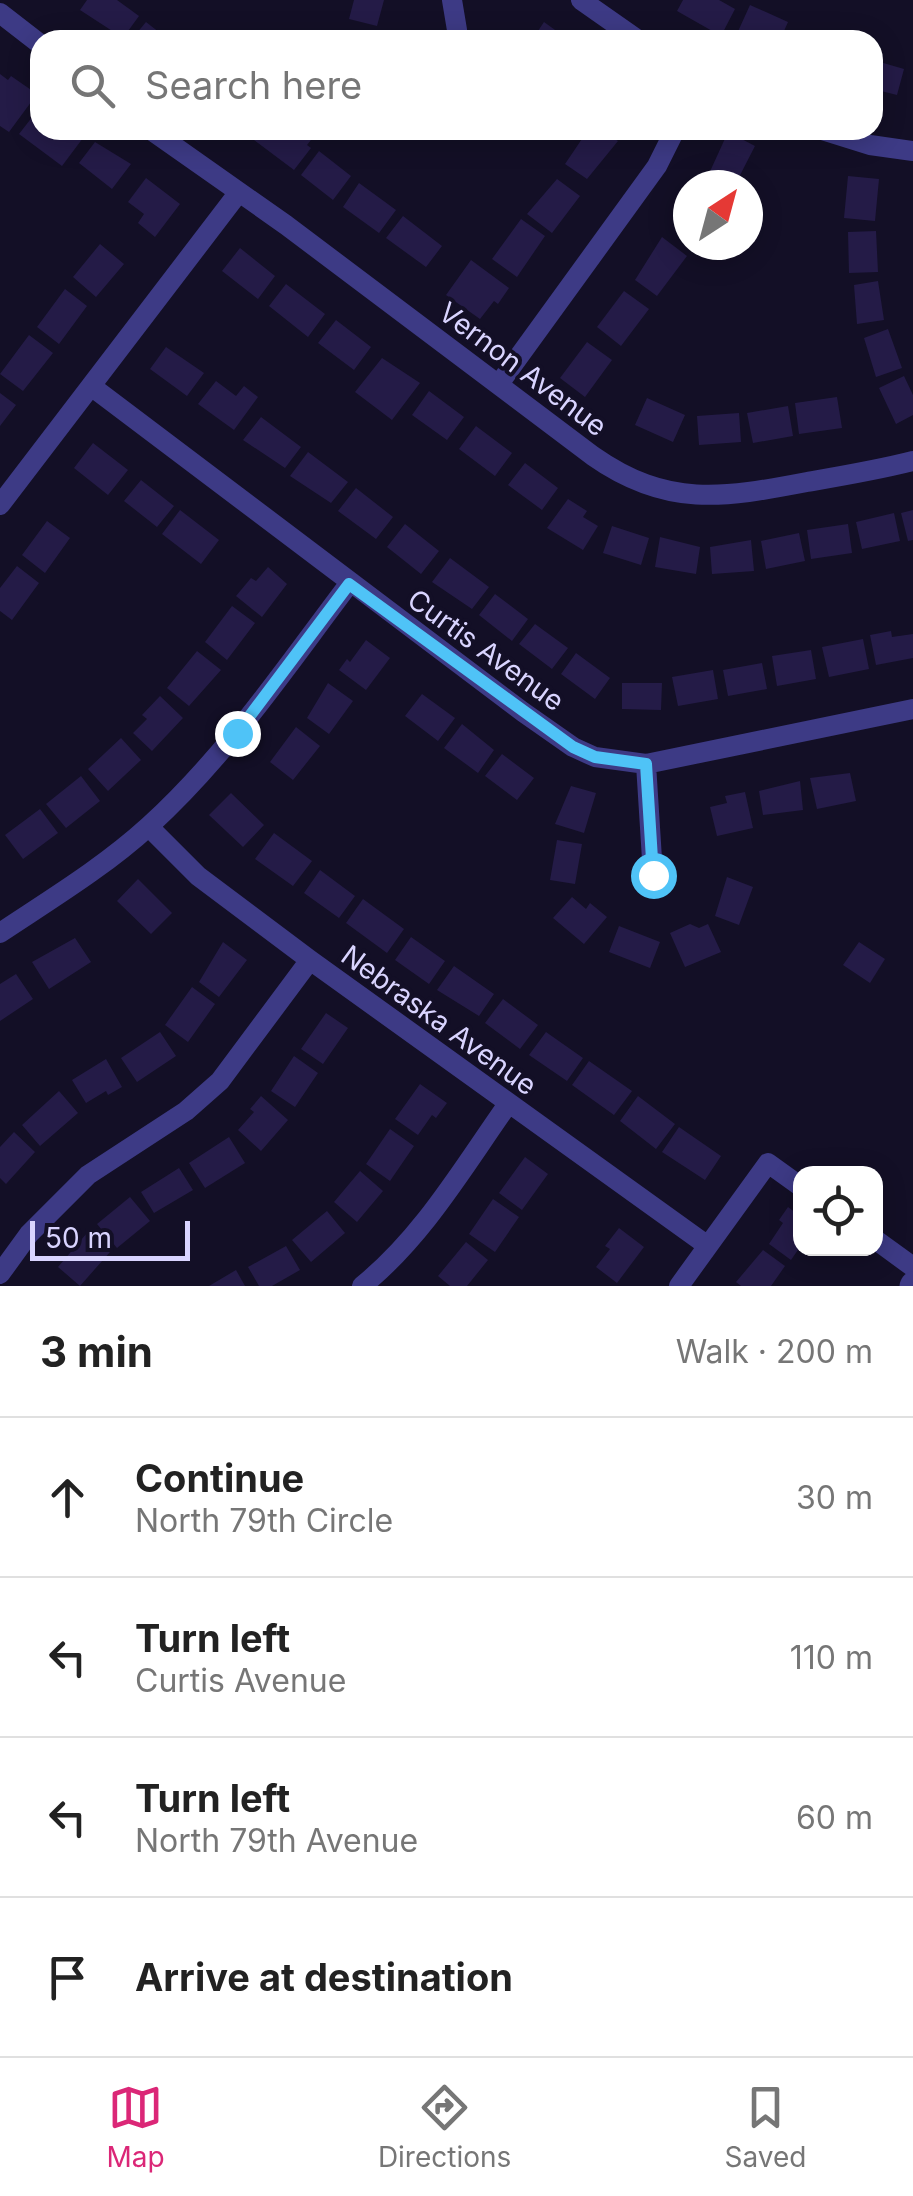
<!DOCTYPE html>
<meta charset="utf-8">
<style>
:root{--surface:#fff;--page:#f6f6f6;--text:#222;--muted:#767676;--line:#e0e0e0;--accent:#db2777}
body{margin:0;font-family:Inter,sans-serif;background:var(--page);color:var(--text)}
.controls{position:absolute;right:30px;bottom:30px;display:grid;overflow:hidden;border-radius:20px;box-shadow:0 5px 25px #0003}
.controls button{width:90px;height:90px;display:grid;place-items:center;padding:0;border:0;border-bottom:2px solid var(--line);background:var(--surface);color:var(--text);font:50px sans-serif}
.compass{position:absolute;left:673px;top:170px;width:90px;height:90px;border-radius:50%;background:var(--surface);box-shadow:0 5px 25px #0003;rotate:36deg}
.scale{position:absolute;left:30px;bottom:25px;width:160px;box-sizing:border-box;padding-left:10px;border:5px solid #d9d4ff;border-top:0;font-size:28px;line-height:35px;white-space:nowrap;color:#d9d4ff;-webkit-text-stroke:8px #130f26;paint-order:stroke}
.stop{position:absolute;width:30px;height:30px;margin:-22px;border:8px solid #4fc3f7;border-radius:50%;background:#fff}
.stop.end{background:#4fc3f7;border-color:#fff;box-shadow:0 2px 10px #0008}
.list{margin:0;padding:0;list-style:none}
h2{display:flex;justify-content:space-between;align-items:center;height:130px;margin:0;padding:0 40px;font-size:42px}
h2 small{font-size:32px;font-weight:400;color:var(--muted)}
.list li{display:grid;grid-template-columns:65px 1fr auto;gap:30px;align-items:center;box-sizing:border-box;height:160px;padding:0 40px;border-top:2px solid var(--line)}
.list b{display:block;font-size:38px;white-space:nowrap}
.list p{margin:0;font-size:32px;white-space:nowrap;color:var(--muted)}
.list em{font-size:32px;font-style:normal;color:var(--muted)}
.icon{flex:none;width:55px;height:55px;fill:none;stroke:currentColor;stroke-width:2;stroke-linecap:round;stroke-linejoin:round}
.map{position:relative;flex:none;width:913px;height:1286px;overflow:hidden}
.search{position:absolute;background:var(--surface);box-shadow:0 5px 25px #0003;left:30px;right:30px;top:30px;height:110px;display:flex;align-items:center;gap:25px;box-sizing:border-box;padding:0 35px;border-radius:30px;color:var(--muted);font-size:38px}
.sheet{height:770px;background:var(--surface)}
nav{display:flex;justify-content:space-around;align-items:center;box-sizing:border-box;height:140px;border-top:2px solid var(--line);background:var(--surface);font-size:28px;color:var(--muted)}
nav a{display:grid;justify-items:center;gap:5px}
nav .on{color:var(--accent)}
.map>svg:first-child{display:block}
.building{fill:#241b47}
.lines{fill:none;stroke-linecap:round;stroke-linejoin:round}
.minor{stroke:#3d3a85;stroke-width:20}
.tertiary{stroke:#3d3a85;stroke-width:25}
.route{stroke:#4fc3f7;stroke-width:12}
.labels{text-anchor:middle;stroke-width:8;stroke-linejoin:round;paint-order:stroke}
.street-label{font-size:28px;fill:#d9d4ff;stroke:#130f26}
</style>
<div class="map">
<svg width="913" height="1286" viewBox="0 0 913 1286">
<rect width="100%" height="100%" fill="#130f26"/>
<path class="building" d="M87,0H117L139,16L123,38L80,10Z
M354,0H384L377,26L349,19Z
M683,0H719L735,9L721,36L677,11Z
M750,5L788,22L780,40L735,38Z
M146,22L169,40H131Z
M544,22L569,40H532Z
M873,60L904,69L897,95L873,89Z
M0,74L8,80L11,76L37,94L9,132L0,126Z
M40,107V130H80L86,134L62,166L19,134Z
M261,130H291L301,137L306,131L314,136L307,145L311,148L294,170L254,140Z
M588,130H601L618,141L587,179L565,164Z
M728,132L755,146L735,185H721L707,178Z
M95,142L131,164L112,189L79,163Z
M319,151L351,176L333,200L301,175Z
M848,176L879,179L875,221L844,218Z
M146,178L180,204L155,237L138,223L144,214L128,202Z
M557,179L580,196L552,233L527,214Z
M359,183L396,210L379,233L343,207Z
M403,216L442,246L426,267L386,238Z
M521,219L545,236L517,277L492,259Z
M876,231L878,272L849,273L848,232Z
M662,237L687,256L657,296L635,280Z
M100,244L124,264L96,297L73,277Z
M240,248L275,276L258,299L222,271Z
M471,260L509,288L498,304L494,301L480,319L446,295Z
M878,281L884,320L857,324L854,285Z
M286,284L325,314L308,337L269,306Z
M65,289L87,306L59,344L37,327Z
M624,291L649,309L621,346L597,327Z
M336,320L371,347L354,370L318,343Z
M888,329L902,368L876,377L864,338Z
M29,335L53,353L23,391L0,374Z
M587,342L612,360L585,397L560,378Z
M166,347L204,373L187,396L150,369Z
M382,358L420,383L392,420L355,392Z
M904,376L913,395V415L896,424L879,388Z
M216,381L236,396L244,386L258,397L234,430L198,404Z
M429,391L464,417L447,440L412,415Z
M0,393L16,405L0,426Z
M837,397L842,428L799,434L795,403Z
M647,398L685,415L673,442L635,425Z
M788,406L793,436L753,443L747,413Z
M739,413L741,442L699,445L697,416Z
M261,417L301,447L285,468L243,440Z
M476,426L512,453L495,476L459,449Z
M93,443L128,470L108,495L74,468Z
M308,452L348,482L331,503L290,476Z
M525,463L558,488L542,510L508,485Z
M141,480L174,506L157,527L124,501Z
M356,488L393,517L376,539L338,511Z
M568,499L587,511L583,517L598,526L583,550L547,528Z
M180,510L219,540L201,564L162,534Z
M913,510V540L908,541L901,513Z
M894,513L900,541L862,549L856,522Z
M47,521L70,538L45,573L22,555Z
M405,524L439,551L421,574L387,547Z
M848,524L852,553L811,559L807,530Z
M612,526L649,538L641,565L603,553Z
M799,533L805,561L766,569L761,541Z
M660,537L700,547L696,574L655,567Z
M751,540L754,571L712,574L710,547Z
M450,558L489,587L472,609L432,582Z
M17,566L39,583L12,620L0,611V588Z
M268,567L287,584L262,617L236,596L251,578L256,581Z
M495,594L528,619L512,641L479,615Z
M232,606L255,623L227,660L205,642Z
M535,624L568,648L552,669L519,644Z
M891,631L892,637L913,634V658L876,665L870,635Z
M863,639L869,669L829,677L822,647Z
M366,640L390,658L366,690L339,670L347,659L350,662Z
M811,650L816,679L777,686L772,656Z
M197,651L221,670L189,706L167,688Z
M576,653L610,678L595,699L561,674Z
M762,663L767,689L728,696L723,670Z
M713,670L718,699L678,706L672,677Z
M328,683L353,701L329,734L307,718Z
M622,683H662L661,710L622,709Z
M422,694L455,718L438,741L405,716Z
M160,696L183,718L152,751L133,733L147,719L142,715Z
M462,724L494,750L478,773L444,748Z
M296,727L320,746L293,780L270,762Z
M121,738L141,760L108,791L88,769Z
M502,754L534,778L517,800L485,776Z
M850,773L856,801L817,809L810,778Z
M81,776L100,801L66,828L46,804Z
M800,781L803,810L763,815L759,791Z
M571,786L596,793L584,833L555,824Z
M745,792L753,828L717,836L710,807L727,803L725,796Z
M231,793L264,825L243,847L209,815Z
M40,809L58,833L23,859L5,835Z
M274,833L312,861L293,886L255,859Z
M557,840L582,844L575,884L550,880Z
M320,870L355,896L339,918L304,893Z
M727,877L753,887L739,925L715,916Z
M138,879L172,913L151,934L117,901Z
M572,897L586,909L590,903L607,917L584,944L553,918Z
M363,899L404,929L387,953L346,923Z
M690,924L699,928L708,924L721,952L685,967L670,933Z
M619,926L660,942L650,968L609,952Z
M411,937L445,961L429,984L395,960Z
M75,938L91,962L49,989L32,962Z
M223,942L247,960L219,997L199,982Z
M859,942L885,959L870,983L843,965Z
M454,966L494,994L479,1016L437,990Z
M16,974L33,999L0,1021V984Z
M192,987L215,1004L188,1042L165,1025Z
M503,999L538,1025L520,1049L485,1023Z
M326,1013L348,1028L323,1064L301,1049Z
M160,1032L176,1056L137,1082L121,1058Z
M546,1032L583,1058L567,1081L529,1055Z
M294,1056L318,1073L295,1107L271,1091Z
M106,1059L122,1087L108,1095L106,1091L86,1103L72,1080Z
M589,1061L632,1091L614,1115L572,1085Z
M420,1084L447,1103L436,1118L432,1115L418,1135L395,1119Z
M59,1091L78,1113L40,1146L22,1125Z
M261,1096L288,1120L261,1151L238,1130L254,1112L250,1109Z
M638,1096L675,1124L656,1149L620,1121Z
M679,1127L721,1156L705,1180L662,1152Z
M390,1129L414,1146L390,1181L366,1164Z
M14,1132L35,1152L6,1184L0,1178V1147Z
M229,1137L245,1163L205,1188L189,1163Z
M525,1157L548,1174L522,1210L499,1193Z
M179,1168L193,1190L154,1213L141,1192Z
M360,1171L383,1191L357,1222L334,1202Z
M130,1197L150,1221L117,1248L97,1224Z
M493,1199L519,1217L495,1252L469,1234Z
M788,1207L800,1216V1247L791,1260L769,1244L783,1223L779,1220Z
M327,1211L345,1233L311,1262L292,1240Z
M619,1228L644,1247L617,1283L596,1267L610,1249L605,1246Z
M87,1233L110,1252L80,1286L58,1267Z
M466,1242L488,1260L467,1286H450L438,1276Z
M286,1246L300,1270L272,1286H259L248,1267Z
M763,1250L785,1266L771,1286H741L736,1282Z
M236,1270L245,1286H209Z"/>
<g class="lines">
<path class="minor" d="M452,0L457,30
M581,0L638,40
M0,13L40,44
M151,130L286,225L593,456C667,508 723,498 807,482C842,476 878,470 913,461
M822,130L870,145L913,151
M499,384L657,166L675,130
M91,386L523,712L573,747L595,757L646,764L913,709
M0,505L239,192
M646,764L653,875
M149,827L198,876L310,960L708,1246
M0,933C51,899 104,867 149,826C227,755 286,667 349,584
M876,1240L913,1267
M0,1274L29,1234L88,1175L186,1111L220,1081L310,960
M362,1286C423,1237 464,1166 508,1104
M679,1286L768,1163L800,1186"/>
<path class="tertiary" d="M912,1286L913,1284"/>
</g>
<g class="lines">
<path class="route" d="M237,733L349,584L573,747L595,757L646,764L653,875"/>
</g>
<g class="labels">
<g class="street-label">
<text transform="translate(523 369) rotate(37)" y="10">Vernon Avenue</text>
<text transform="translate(486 650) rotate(36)" y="10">Curtis Avenue</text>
<text transform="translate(439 1020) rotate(36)" y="10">Nebraska Avenue</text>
</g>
</g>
</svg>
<div class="controls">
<button><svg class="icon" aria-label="locate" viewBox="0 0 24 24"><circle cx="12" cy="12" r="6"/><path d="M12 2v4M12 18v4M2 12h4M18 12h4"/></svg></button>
</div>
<svg class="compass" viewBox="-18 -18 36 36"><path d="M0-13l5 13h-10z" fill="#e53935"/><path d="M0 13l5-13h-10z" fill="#767676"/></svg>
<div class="scale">50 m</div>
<div class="stop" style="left:653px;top:875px"></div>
<div class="stop end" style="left:237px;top:733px"></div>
<div class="search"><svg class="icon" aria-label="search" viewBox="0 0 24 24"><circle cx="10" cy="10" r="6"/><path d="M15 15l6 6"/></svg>Search here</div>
</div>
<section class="sheet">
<h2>3 min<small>Walk · 200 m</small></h2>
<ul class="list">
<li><svg class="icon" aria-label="ahead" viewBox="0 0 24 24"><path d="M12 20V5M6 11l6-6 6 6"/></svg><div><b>Continue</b><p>North 79th Circle</p></div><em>30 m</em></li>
<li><svg class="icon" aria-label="left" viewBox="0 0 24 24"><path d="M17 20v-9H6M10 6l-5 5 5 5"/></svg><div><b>Turn left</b><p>Curtis Avenue</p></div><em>110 m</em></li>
<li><svg class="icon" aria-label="left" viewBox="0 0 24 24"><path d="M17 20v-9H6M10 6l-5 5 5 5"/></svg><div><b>Turn left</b><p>North 79th Avenue</p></div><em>60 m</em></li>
<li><svg class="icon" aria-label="arrive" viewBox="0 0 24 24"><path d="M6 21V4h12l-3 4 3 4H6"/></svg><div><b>Arrive at destination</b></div></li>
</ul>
</section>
<nav>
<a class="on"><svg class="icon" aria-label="map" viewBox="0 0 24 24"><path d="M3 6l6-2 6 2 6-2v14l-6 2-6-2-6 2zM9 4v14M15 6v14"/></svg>Map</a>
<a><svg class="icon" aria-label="directions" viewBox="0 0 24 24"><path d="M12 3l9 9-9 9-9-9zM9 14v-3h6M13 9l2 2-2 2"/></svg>Directions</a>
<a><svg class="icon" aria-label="saved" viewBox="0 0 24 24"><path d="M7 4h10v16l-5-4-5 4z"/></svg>Saved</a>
</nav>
